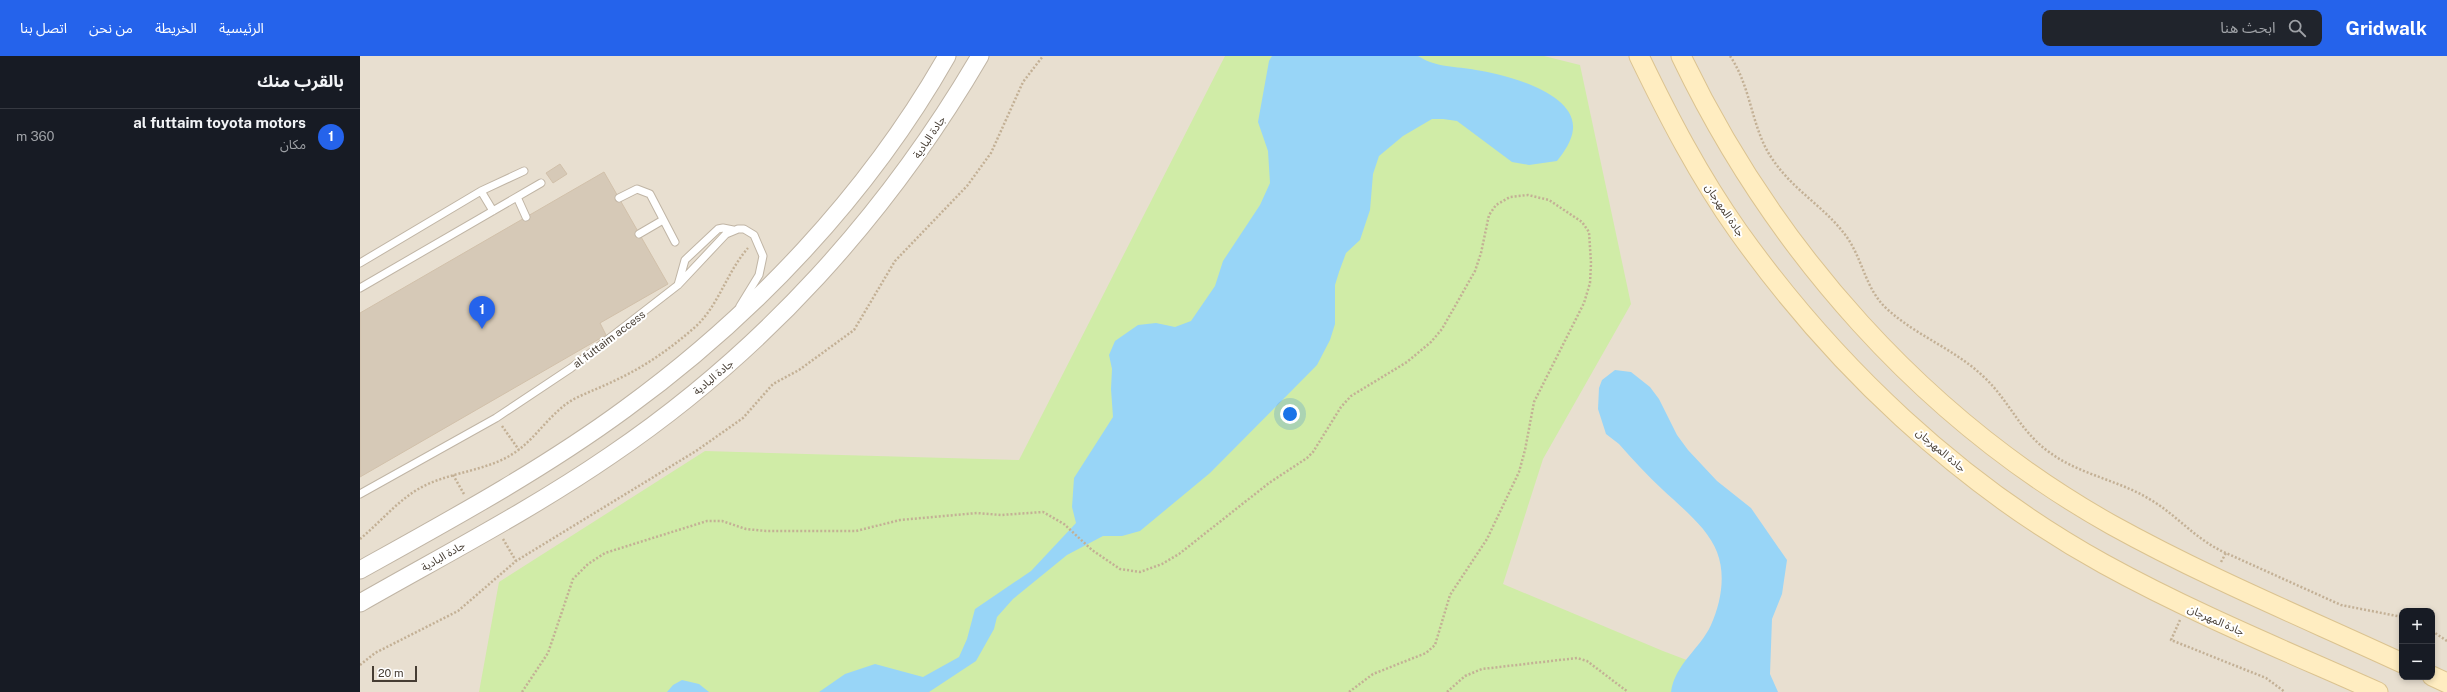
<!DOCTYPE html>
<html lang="ar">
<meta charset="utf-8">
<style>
:root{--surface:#171b24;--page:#20242c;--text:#f1f3f6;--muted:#9ea1a6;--line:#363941;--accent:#2563eb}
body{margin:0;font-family:"Public Sans","Noto Sans Arabic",sans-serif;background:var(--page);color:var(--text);direction:rtl}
.controls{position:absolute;right:12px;bottom:12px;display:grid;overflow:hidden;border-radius:8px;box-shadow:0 2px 6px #0003}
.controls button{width:36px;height:36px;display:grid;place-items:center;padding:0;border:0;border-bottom:1px solid var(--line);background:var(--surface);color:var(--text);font:20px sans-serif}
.scale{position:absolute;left:12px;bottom:10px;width:45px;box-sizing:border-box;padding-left:4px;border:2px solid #463d33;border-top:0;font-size:11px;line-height:14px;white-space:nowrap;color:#463d33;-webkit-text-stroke:3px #fff;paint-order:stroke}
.you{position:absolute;left:930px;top:358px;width:14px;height:14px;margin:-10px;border:3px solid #fff;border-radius:50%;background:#1a73e8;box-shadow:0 0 0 6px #1a73e833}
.badge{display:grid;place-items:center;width:26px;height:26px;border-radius:50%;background:var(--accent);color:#fff;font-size:13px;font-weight:700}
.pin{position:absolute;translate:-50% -33px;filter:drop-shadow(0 1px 2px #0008)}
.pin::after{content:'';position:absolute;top:21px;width:14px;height:12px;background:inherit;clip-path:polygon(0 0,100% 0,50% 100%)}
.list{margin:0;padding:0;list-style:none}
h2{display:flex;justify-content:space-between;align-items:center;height:52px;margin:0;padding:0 16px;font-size:17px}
h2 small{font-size:13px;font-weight:400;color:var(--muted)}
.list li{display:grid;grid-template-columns:26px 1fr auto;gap:12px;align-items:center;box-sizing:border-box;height:56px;padding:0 16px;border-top:1px solid var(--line)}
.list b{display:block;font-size:15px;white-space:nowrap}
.list p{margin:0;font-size:13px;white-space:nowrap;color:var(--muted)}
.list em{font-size:13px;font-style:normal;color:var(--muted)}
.icon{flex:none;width:22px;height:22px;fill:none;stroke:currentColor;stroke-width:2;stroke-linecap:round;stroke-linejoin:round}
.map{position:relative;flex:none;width:2087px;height:636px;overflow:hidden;direction:ltr}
header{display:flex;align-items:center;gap:24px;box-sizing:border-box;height:56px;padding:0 20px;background:var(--accent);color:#fff}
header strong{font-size:19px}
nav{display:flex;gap:22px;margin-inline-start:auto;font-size:14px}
.search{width:280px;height:36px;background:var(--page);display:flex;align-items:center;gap:10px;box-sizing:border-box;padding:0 14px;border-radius:8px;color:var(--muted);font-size:15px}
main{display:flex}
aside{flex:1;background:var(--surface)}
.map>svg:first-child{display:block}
.residential{fill:#e8dfd0;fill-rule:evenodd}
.green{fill:#d0eca7}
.water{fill:#98d5f7}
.building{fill:#d6c9b7;stroke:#d1c0aa}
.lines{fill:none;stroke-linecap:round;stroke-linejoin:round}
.service-casing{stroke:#c0b5a5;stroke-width:9}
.tertiary-casing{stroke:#c0b5a5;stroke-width:19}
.secondary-casing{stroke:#dbc390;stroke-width:21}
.path{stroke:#c3b095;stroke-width:2.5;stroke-dasharray:2 2;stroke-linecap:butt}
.service{stroke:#fff;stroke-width:7}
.tertiary{stroke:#fff;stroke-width:17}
.secondary{stroke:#ffedc1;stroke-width:19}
.labels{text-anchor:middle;stroke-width:4;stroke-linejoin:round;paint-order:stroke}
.street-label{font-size:11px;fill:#463d33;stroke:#fff}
</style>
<header>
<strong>Gridwalk</strong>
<div class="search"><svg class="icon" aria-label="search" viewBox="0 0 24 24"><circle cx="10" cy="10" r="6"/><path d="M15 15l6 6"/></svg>ابحث هنا</div>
<nav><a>الرئيسية</a><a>الخريطة</a><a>من نحن</a><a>اتصل بنا</a></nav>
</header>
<main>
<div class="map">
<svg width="2087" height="636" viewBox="0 0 2087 636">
<rect width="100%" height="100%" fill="#f3eee3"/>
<path class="residential" d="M0,0H2087V636H0ZM2042,555H2072V621H2042Z"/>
<path class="green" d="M865,0H1184L1220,9L1271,248L1183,403L1143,528L1303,595L1411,636H119L139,526L345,395L659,404Z"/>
<path class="water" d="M912,0H1058C1077,12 1096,10 1116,14C1143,18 1216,36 1213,73C1212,85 1204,96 1197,105L1169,109L1152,106L1097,65L1083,63H1072L1043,80L1019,100L1013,118L1010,154L1000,184L986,197L979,216L975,229V268L970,284L957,309L850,417L780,475L762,480H743L707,499L653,543L637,561L634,573L616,605L569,636H459L485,618L515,608L563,621L599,601L607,583L615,553L671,515L716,467L712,451L714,422L753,361L751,333L752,313L749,299L755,285L778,269L796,267L815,271L831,265L855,230L863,205L900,149L910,127L908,95L898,66L909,5Z
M1255,314L1271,316L1290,331L1299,343L1317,379L1328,394L1357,425L1391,452L1427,504L1422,538L1412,563L1410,618L1418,636H1311C1315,608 1340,593 1351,569C1361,547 1366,519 1357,496C1348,472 1321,451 1303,434C1288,420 1273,404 1259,388L1246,378L1238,353L1239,332L1242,324Z
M322,624L339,628L349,636H307L313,629Z"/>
<path class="building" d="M200,108L207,118L193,127L186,117Z
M244,116L308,228L240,267L246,279L0,421V257Z"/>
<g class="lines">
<defs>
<path id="service" d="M121,135L133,155
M157,141L166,161
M259,142L277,133L290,138L315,186
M279,178L303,164
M0,207L121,135L164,115
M318,229L325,204L358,173L363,172L373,174
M0,232L181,127
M0,438L136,362L211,312L318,229L366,178L378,173H384L394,179L403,200L399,219L380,250"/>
<path id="tertiary" d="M0,514C90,464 182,414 265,353C393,260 508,139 587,0
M0,547C84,499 171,454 251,399C403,296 527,159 620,0"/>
<path id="secondary" d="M1279,0C1308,60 1339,120 1378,175C1474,310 1599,428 1744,508C1833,557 1926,595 2018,636
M1321,0C1414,194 1563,363 1752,469C1846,521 1945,562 2042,607
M2072,620L2087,627"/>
</defs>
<use href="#service" class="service-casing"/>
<use href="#tertiary" class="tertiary-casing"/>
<use href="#secondary" class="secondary-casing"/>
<path class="path" d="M1370,0C1392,32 1391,73 1413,104C1434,135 1466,152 1486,180C1503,203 1505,233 1527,253C1558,281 1595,293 1625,322C1650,346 1659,374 1689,396C1720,419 1759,424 1791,444C1818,460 1836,484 1866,497
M142,370L159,394
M93,419L104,438
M0,483C23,464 41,440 68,428C95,416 126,414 151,399C176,384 189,357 214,343C228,336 242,331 256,324C284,311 310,293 334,272C359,250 366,217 388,192
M143,483L156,505
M1861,506L1866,497L1981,549L2042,561
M1820,564L1811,584L1906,622L1925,636
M2072,575L2087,585
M0,609L15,597L98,555L156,505L336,395L383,362L413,328L439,314L494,274L535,205L607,130L631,97L663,26L683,0
M162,636L188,597L213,523L228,508L245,497L347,465H362L386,473L406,475H496L540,464L617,457L641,459L683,456L704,468L732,494L760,513L780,516L802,508L819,498L909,427L947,402L953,396L981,351L991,340L1047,306L1071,286L1082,273L1115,215L1121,197L1129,159L1136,149L1150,141L1168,139L1189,144L1222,166L1229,176L1231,207L1230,227L1224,247L1174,346L1165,394L1159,416L1127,483L1090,539L1075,589L1066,597L1013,618L989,636
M1087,636L1105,620L1122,613L1217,602L1227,605L1268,636"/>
<use href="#service" class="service"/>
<use href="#tertiary" class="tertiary"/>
<use href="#secondary" class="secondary"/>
</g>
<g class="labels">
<g class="street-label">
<text transform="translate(569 81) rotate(-56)" y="4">جادة البادية</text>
<text transform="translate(1365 154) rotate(56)" y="4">جادة المهرجان</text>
<text transform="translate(249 283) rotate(-37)" y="4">al futtaim access</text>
<text transform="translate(353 321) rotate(-40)" y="4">جادة البادية</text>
<text transform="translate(1581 394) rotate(40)" y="4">جادة المهرجان</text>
<text transform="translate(83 500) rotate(-30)" y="4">جادة البادية</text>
<text transform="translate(1856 564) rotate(24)" y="4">جادة المهرجان</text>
</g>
</g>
</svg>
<div class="controls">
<button>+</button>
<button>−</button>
</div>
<div class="scale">20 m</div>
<div class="you"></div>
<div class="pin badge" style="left:122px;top:273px">1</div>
</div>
<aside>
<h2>بالقرب منك<small></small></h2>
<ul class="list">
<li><span class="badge">1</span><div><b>al futtaim toyota motors</b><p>مكان</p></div><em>360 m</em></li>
</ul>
</aside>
</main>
